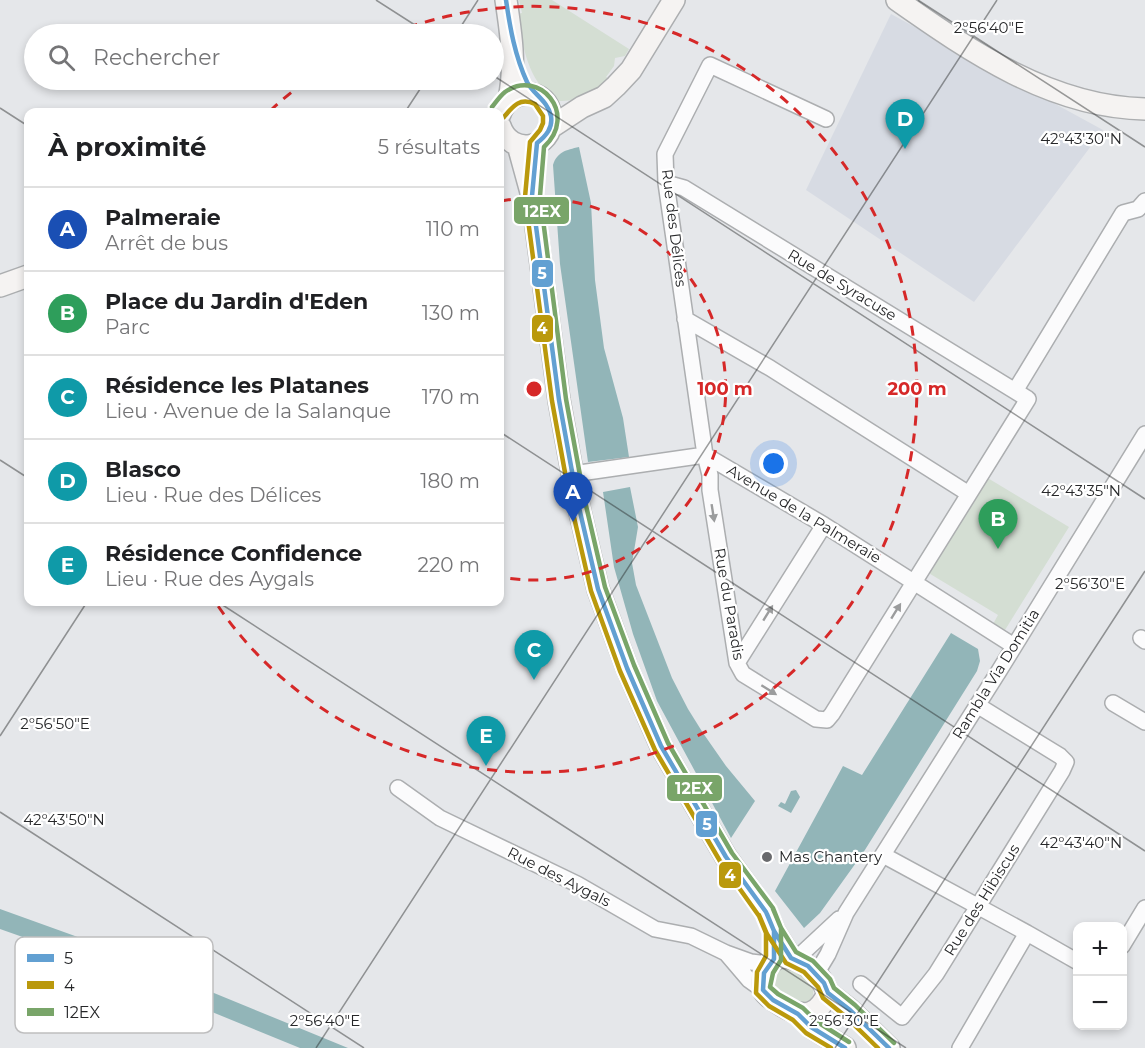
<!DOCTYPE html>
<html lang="fr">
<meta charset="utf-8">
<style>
:root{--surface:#fff;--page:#f2f2f2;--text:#202124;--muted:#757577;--line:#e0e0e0;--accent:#0f766e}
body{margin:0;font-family:Montserrat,sans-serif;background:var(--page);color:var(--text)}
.controls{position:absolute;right:18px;bottom:18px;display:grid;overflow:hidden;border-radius:12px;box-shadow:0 3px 9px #0003}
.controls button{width:54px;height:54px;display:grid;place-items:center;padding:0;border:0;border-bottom:2px solid var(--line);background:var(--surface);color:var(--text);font:30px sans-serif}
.you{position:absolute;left:774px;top:464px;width:21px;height:21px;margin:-15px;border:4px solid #fff;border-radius:50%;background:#1a73e8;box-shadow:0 0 0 9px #1a73e833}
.badge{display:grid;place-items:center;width:39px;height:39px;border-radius:50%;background:var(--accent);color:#fff;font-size:20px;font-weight:700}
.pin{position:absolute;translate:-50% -50px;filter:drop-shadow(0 2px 3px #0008)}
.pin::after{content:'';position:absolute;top:32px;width:21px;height:18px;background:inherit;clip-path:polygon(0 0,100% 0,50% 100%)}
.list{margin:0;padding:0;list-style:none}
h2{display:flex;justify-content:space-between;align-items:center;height:78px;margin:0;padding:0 24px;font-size:26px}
h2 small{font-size:20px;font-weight:400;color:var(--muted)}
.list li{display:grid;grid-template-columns:39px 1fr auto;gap:18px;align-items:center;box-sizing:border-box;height:84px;padding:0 24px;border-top:2px solid var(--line)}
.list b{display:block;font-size:22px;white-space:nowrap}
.list p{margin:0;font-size:20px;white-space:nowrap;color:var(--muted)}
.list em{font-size:20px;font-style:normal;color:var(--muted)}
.icon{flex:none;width:33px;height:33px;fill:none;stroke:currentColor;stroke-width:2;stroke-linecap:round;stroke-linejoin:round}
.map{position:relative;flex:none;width:1145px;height:1048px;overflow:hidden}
.search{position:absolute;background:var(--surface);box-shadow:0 3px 9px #0003;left:24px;top:24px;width:480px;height:66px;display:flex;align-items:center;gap:15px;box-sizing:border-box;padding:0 21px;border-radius:33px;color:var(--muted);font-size:22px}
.panel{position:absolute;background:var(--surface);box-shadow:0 3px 9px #0003;left:24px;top:108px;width:480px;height:498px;border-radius:12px}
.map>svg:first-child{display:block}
.built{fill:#d7dbe3}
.green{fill:#d4ded3}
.water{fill:#92b5b8}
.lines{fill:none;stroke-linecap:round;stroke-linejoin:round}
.street-casing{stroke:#acaeb0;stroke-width:18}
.secondary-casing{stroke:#acaeb0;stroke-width:24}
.street{stroke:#fbfbfc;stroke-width:15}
.secondary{stroke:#f5f3f2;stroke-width:21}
.bus-1-casing{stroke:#fff;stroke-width:9}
.bus-2-casing{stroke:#fff;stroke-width:9}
.bus-3-casing{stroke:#fff;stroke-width:9}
.bus-1{stroke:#62a0d2;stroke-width:4.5}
.bus-2{stroke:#ba990c;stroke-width:4.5}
.bus-3{stroke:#79a569;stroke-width:4.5}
.oneway{fill:#9b9c9d}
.ticks{fill:none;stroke:#262729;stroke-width:1.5;stroke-opacity:0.45}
.ring{fill:none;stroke:#d62828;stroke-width:3;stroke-dasharray:10 8}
.poi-dot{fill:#696a6d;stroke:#fff;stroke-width:2}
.labels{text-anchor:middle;stroke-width:4.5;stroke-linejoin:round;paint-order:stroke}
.street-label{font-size:15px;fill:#262729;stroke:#fff}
.poi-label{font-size:15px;fill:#262729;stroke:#fff;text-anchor:start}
.key{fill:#fff;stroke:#bebebf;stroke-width:1.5}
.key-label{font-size:16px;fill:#262729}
.ticks-label{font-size:15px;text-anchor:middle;fill:#262729;stroke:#fff;stroke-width:4.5;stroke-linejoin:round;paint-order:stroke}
.centre{fill:#d62828;stroke:#fff;stroke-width:3}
.ring-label{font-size:18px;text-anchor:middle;font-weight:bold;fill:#d62828;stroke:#fff;stroke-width:4.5;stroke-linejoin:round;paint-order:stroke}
.line-badge{stroke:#fff;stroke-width:2}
.badge-label{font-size:16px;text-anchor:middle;font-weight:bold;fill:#fff}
</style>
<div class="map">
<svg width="1145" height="1048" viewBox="0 0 1145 1048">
<rect width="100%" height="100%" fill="#e5e7ea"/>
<path class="built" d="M891,14L1103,130L974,302L806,190Z"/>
<path class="green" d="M519,0H552L629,49L625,56L615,58L614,66L606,77L612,80C596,89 579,102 560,101C555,101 553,98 549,94C526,76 523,41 516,14L522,13Z
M986,477L1069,527L1005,630L993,624L998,615L927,572Z
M784,968C799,974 823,984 809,1003C795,1006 781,994 772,985L771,976L776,970Z"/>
<path class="water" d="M579,147L591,203L595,280L604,348L623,418L629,457L588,462L560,264L553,165C557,152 566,150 579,147Z
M630,487L638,527L632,563L636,585L672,678L688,709L703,733L726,766L755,801L731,838L657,701L633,634L614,567L603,492Z
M951,633L978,649L980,661L977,671L863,853L820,913L804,928L775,891L843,766L862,775Z
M796,790L800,797L791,813L778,806L781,802L785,804L791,791Z
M0,909L75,936L348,1048H300L68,953L0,929Z"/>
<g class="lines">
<defs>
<path id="street" d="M666,183L684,188L1015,391
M685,319L770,368L969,494L832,714L827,720L816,719L743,674L737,663L710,490V475L705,455L666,183L665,154L710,65L826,119
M573,474L705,455L824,525L1014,646
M969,494L1028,399L1015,391L1123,213L1138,209L1145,201
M1141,638L1145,641
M737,663L824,525
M1113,703L1145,722
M398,788L440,818L577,884L655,929L691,936L726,953L751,962L768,964
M883,855L1027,933
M1122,946L1145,908
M726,953L749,980L763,990
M796,959L839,919
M816,974L828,954L846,913L999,671L1145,434
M861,984L902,1017L936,974L1062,771L1066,762L1060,756L977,705
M960,1048L1027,933L1078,962"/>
<path id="secondary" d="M506,0C511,33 516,66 509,99
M897,0C971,52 1051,107 1145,109
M500,114C509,86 549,87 551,117C554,150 510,157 500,126
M550,128L582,107L604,97L616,86L631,70L674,0
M518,145L532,196L559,400L577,499L598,589L627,668L661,746L726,857L766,912L774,931L791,958
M0,286L28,276
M780,957C803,957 820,973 828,993C818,1016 804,1019 783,1006C777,1002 768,998 764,991C756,979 768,961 780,957Z
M828,993L850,1010L889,1048
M798,1014L811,1027L845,1048"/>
</defs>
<use href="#street" class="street-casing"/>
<use href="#secondary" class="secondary-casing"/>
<use href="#street" class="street"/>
<use href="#secondary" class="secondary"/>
<defs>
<path id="bus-1" d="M506,0C510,28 515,56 527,82C533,94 548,101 551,116C553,128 546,136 537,143L532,196L559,400L577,499L598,589L627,668L661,746L726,857L766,912L774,931V959L764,973L763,990L773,1000L798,1014L811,1027L845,1048
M767,914L774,931L791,958L808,966L824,983L828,993L850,1010L889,1048"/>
<path id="bus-2" d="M504,117C513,106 520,97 535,104L543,116V123L540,130L530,142L525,197L552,401L570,500L591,591L620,671L655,750L720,861L759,916L766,933V956L757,972L756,993L769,1006L793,1020L806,1033L831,1048
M759,915L767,934L786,963L804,972L818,987L823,998L845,1016L878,1048"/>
<path id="bus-3" d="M492,107C496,102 500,96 505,92C539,68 579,114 544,147L540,196L566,399L584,497L605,587L634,665L668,743L732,853L773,908L781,928V960L773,973L770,987L778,994L803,1008L816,1021L849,1042
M773,909L781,928L796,952L813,961L830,979L834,988L855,1005L894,1043"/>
</defs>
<use href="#bus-1" class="bus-1-casing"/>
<use href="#bus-2" class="bus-2-casing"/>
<use href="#bus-3" class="bus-3-casing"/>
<use href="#bus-1" class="bus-1"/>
<use href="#bus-2" class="bus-2"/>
<use href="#bus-3" class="bus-3"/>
</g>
<defs><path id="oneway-solid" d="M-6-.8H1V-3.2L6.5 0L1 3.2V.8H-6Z" transform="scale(1.5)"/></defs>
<g class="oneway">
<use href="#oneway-solid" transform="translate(713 513) rotate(81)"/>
<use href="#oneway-solid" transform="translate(896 611) rotate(-58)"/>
<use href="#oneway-solid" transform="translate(768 613) rotate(-58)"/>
<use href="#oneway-solid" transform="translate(769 690) rotate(32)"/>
</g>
<path class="ticks" d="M376,0L429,34M918,0L1145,147M456,34L478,0M494,76L1145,499M0,108L28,126M405,112L426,80M500,432L1145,851M0,460L28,478M218,602L906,1048M0,736L87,602M0,812L364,1048M316,1048L997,0M835,1048L1145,571"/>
<g class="ring">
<path d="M501 201A191 191 0 1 1 501 577"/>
<path d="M270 111A383 383 0 0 1 306 81M391 34A383 383 0 1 1 216 603"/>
</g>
<circle class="poi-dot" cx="767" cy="857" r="6"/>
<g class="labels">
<g class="street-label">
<text transform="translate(674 228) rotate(83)" y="5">Rue des Délices</text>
<text transform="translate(842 285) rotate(31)" y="5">Rue de Syracuse</text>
<text transform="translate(804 514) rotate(31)" y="5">Avenue de la Palmeraie</text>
<text transform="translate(729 604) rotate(80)" y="5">Rue du Paradis</text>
<text transform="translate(996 674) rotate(-58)" y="5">Rambla Via Domitia</text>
<text transform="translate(559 877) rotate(27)" y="5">Rue des Aygals</text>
<text transform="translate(982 900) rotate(-58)" y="5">Rue des Hibiscus</text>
</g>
<g class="poi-label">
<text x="779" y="862">Mas Chantery</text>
</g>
</g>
<rect x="15" y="937" width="198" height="96" rx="9" class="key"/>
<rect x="27" y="954" width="27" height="8" fill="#62a0d2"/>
<rect x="27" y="981" width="27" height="8" fill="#ba990c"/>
<rect x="27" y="1008" width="27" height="8" fill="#79a569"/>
<g class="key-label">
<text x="64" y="964">5</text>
<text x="64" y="991">4</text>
<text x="64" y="1018">12EX</text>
</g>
<g class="ticks-label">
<text x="989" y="33">2°56'40"E</text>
<text x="1081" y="144">42°43'30"N</text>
<text x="1081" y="496">42°43'35"N</text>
<text x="1090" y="589">2°56'30"E</text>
<text x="55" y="729">2°56'50"E</text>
<text x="64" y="825">42°43'50"N</text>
<text x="1081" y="848">42°43'40"N</text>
<text x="325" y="1026">2°56'40"E</text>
<text x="844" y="1026">2°56'30"E</text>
</g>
<circle cx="534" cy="389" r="9" class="centre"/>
<g class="ring-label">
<text x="725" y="395">100 m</text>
<text x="917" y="395">200 m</text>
</g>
<g class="line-badge">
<rect x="513" y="196" width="57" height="29" rx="6" fill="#79a569"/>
<rect x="531" y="259" width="23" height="29" rx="6" fill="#62a0d2"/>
<rect x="531" y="314" width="23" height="29" rx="6" fill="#ba990c"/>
<rect x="666" y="774" width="57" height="28" rx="6" fill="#79a569"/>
<rect x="695" y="810" width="23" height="28" rx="6" fill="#62a0d2"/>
<rect x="718" y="861" width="24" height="28" rx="6" fill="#ba990c"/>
</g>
<g class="badge-label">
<text x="542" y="217">12EX</text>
<text x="542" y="279">5</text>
<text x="542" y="334">4</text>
<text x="694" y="794">12EX</text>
<text x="707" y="830">5</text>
<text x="730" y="881">4</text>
</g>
</svg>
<div class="controls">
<button>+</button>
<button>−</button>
</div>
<div class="you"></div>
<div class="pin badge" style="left:573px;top:522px;background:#1a4fb4">A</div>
<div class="pin badge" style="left:998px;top:549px;background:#2e9e5b">B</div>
<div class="pin badge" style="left:534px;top:680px;background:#0f9aa8">C</div>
<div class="pin badge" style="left:905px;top:149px;background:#0f9aa8">D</div>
<div class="pin badge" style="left:486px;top:766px;background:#0f9aa8">E</div>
<div class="search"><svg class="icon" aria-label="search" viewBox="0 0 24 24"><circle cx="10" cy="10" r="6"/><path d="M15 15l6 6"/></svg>Rechercher</div>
<section class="panel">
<h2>À proximité<small>5 résultats</small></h2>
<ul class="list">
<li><span class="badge" style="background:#1a4fb4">A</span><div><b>Palmeraie</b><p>Arrêt de bus</p></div><em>110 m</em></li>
<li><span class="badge" style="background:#2e9e5b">B</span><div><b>Place du Jardin d'Eden</b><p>Parc</p></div><em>130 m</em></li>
<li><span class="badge" style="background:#0f9aa8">C</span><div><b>Résidence les Platanes</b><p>Lieu · Avenue de la Salanque</p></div><em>170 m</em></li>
<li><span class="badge" style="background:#0f9aa8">D</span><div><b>Blasco</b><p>Lieu · Rue des Délices</p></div><em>180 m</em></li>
<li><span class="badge" style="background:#0f9aa8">E</span><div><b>Résidence Confidence</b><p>Lieu · Rue des Aygals</p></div><em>220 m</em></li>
</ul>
</section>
</div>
